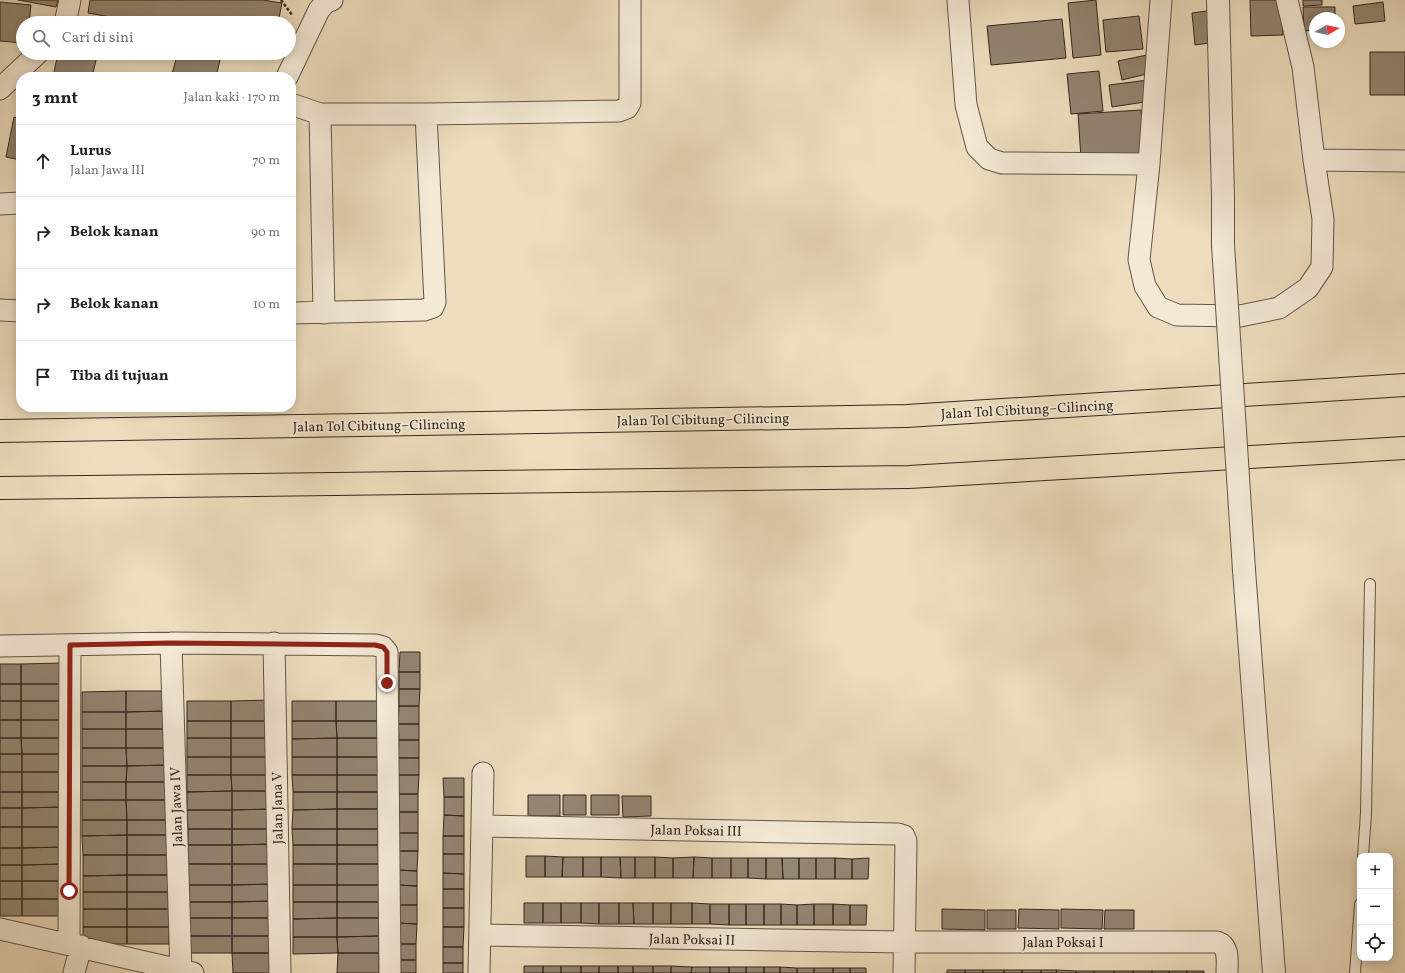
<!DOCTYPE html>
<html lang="id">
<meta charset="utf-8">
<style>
:root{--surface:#fff;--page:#f6f6f6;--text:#222;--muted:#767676;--line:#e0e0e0}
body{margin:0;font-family:Vollkorn,serif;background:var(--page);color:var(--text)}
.controls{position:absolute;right:12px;bottom:12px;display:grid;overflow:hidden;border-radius:8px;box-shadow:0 2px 10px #0003}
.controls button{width:36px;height:36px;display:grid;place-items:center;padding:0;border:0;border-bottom:1px solid var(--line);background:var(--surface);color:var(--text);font:20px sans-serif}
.compass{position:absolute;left:1309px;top:12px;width:36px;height:36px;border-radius:50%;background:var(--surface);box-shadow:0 2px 10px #0003;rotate:81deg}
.stop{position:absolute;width:12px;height:12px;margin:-9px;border:3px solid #8f2418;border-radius:50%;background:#fff}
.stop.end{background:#8f2418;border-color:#fff;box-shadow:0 1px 4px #0008}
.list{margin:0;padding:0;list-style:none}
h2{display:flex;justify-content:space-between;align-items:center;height:52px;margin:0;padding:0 16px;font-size:17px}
h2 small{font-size:13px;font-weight:400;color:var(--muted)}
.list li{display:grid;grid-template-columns:26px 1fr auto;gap:12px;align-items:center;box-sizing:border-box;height:72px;padding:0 16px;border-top:1px solid var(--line)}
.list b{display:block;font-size:15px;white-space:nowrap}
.list p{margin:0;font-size:13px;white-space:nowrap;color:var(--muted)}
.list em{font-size:13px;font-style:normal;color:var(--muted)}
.icon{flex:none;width:22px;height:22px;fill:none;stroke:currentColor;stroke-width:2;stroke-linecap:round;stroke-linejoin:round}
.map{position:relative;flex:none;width:1405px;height:973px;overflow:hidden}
.search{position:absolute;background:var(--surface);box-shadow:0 2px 10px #0003;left:16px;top:16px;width:280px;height:44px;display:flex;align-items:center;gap:10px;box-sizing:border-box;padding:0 14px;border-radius:22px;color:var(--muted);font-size:15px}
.panel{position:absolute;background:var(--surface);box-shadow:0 2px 10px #0003;left:16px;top:72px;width:280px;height:340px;border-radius:16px}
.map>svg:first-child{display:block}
.building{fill:#938672;stroke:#322820}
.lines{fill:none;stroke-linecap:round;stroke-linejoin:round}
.service-casing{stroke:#615548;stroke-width:12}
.minor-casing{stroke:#615548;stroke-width:23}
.tertiary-casing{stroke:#615548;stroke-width:24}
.motorway-casing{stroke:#322820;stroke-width:24}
.path{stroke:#322820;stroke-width:2.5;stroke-dasharray:3 2;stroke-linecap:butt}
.service{stroke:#f3e9d5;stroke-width:10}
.minor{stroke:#f3e9d5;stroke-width:21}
.tertiary{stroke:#f3e9d5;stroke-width:22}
.motorway{stroke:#edddbe;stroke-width:22}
.tertiary-bridge-casing{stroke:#615548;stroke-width:24;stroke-linecap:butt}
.tertiary-bridge{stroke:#f3e9d5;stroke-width:22}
.route{stroke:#8f2418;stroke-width:5}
.labels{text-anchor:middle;stroke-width:3.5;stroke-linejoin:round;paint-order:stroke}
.street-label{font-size:14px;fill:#322820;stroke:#f3e9d5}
</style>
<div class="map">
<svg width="1405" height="973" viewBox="0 0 1405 973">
<rect width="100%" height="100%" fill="#edddbe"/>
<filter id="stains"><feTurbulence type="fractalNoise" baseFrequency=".005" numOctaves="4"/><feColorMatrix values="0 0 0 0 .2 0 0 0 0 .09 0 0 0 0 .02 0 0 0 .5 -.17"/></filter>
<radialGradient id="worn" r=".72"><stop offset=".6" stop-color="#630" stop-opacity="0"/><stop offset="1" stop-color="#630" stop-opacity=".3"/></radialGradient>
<path class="building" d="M18,0H58L56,7Z
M90,0H263L282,3L278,23H145L88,13Z
M1096,0L1101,55L1073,58L1068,3Z
M1250,0H1282L1283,35L1251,36Z
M1303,0H1322V5L1303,6Z
M0,2L31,5L29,23H23V43L0,41Z
M1383,2L1385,21L1355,24L1353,6Z
M1303,7H1335V18H1315V30L1304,31Z
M1214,10L1217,42L1195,45L1192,13Z
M1139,16L1143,49L1106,52L1103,20Z
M1062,19L1066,58L991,65L987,26Z
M1370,52H1405V95H1370Z
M58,53H82L97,56L92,77H53Z
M178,53H194L220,60L216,77H171Z
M1147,55L1151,73L1122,80L1118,61Z
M1099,71L1103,111L1071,114L1067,74Z
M1148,80L1151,101L1112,107L1109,85Z
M1141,110L1145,153L1081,158L1078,114Z
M14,117L21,119V160L6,157Z
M400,652H420V672H399Z
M63,663V684H21V664Z
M0,664H21V684H0Z
M399,672H420V689H399Z
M0,684H21V701H0Z
M21,684H63V701H21Z
M399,689H420L419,706H399Z
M126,691V712H82V692Z
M126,691H168V711L126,712Z
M273,700V721H231V701Z
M0,701H21V720H0Z
M21,701H63V720H21Z
M187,701H231V721H187Z
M292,701H336V721H292Z
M336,701H378V721H336Z
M399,706H419V724H398Z
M168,711V729H126V712Z
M82,712H126V729H82Z
M0,720H21V738H0Z
M21,720H63V738H21Z
M187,721H231V738H187Z
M231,721H273V738H231Z
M292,721H336L337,738L292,739Z
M336,721H378V738H337Z
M398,724H419V740H399Z
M82,729H126V748H82Z
M126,729H168V748H126Z
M0,738H21L22,754H0Z
M21,738H63V754H22Z
M187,738H231V757H187Z
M231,738H273V757H231Z
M337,738V757H292V739Z
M337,738H378V757H337Z
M399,740H419V758H398Z
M82,748H126L127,766H82Z
M126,748H168V765L127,766Z
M0,754H22V772H0Z
M22,754H63V772H22Z
M187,757H231V775H187Z
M231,757H273V775H231Z
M292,757H337V775H292Z
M337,757H378V775H337Z
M398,758H419V775H398Z
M168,765V782H126L127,766Z
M82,766H127L126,782H82Z
M0,772H22V792H0Z
M22,772H63V792H22Z
M187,775H231L232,791L187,792Z
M231,775H273V791H232Z
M292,775H337V792H293Z
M337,775H378L379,792H337Z
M398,775H419L418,794H398Z
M443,778H464V797H444Z
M82,782H126V800H82Z
M126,782H168V800H126Z
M232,791H273V809L232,810Z
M232,791V810H187V792Z
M0,792H22V808H0Z
M22,792H63V807L22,808Z
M293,792H337V809L293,810Z
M337,792H379L378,809H337Z
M398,794H418V812H397Z
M528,795H560V816H528Z
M563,795H586V815H563Z
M591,795H619V815H591Z
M622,796H651V816L623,817Z
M444,797H464V816L444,815Z
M82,800H126L127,820H82Z
M126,800H168V820H127Z
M63,807L64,827H22V808Z
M0,808H22V827H0Z
M273,809V829H232V810Z
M337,809V829H292L293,810Z
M337,809H378V829H337Z
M187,810H232V829H188Z
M397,812H418V833H397Z
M444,815L464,816V836H443Z
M82,820H127V835L82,836Z
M127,820H168V835H127Z
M0,827H22V848H0Z
M22,827H64V847L22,848Z
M188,829H232V845H188Z
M232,829H273V844L232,845Z
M292,829H337V845H293Z
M337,829H378V845H337Z
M397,833H418V851H397Z
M127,835H168L169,855H127Z
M127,835V855H83L82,836Z
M443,836H464V854H443Z
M273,844L274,864H232V845Z
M188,845H232V864H187Z
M293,845H337V864H293Z
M337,845H378L379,864H337Z
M64,847V864L22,865V848Z
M0,848H22V865H0Z
M397,851H418L417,871L397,870Z
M443,854H464V874L443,873Z
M83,855H127V875L83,876Z
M127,855H169V875H127Z
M526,856H545V877H526Z
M545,856L563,857L562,877H545Z
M563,857H583V877H562Z
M583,857H601V877H583Z
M601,857H620L621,878L601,877Z
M620,857H635V878H621Z
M635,857H655V878H635Z
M655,857L673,858V878H655Z
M694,857L712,858V878H693Z
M694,857L693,878H673V858Z
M712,858H731V878H712Z
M731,858H748V878H731Z
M748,858H766V879L748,878Z
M766,858H782L783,879H766Z
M782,858H799V879H783Z
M799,858H816V879H799Z
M816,858H835V879H816Z
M835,858L852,859V879H835Z
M869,858L868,879H852V859Z
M64,864V881H22V865Z
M187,864H232V885H187Z
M232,864H274V884L232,885Z
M293,864H337V885H293Z
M337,864H379V885H337Z
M0,865H22V881H0Z
M397,870L417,871V886L397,885Z
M443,873L464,874V889H443Z
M127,875H169L168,892H127Z
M127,875V892H83V876Z
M0,881H22V899H0Z
M22,881H64V899H22Z
M274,884V901L232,902V885Z
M187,885H232V902H188Z
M293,885H337V902H293Z
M337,885H379V902H337Z
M397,885L417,886V905H396Z
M443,889H464V908H443Z
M83,892H127V909H83Z
M127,892H168L169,909H127Z
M0,899H22V916H0Z
M22,899H64V916H22Z
M274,901V918H232V902Z
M188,902H232V918H188Z
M293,902H337V918L293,919Z
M337,902H379V918H337Z
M524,903H543V923H524Z
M543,903H561V923H543Z
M561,903H581V923H561Z
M581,903H599V924L581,923Z
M599,903H619V924H599Z
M619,903H633L634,924H619Z
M633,903H653V924H634Z
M653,903H671V924H653Z
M671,903H692V924H671Z
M692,903L710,904V924H692Z
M710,904H729V925L710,924Z
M729,904H746V925H729Z
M746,904H764V925H746Z
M764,904H781V925H764Z
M781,904L797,905V925H781Z
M814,904V925H797V905Z
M814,904H833V925H814Z
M833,904L850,905V925H833Z
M396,905H417V924L396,923Z
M850,905H867L866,925H850Z
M443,908H464V927H443Z
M83,909H127V927H83Z
M127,909H169V927H127Z
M942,909L985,910V930L942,929Z
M1019,909L1059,910V929L1018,928Z
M1061,909L1103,910L1102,929L1061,928Z
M987,910H1016V929H987Z
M1105,910H1134V929H1104Z
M188,918H232V936H188Z
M232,918H274V936H232Z
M337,918V937H293V919Z
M337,918H379V936L337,937Z
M396,923L417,924L416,944H396Z
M83,927H127V944H83Z
M127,927H169V944H127Z
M443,927H464L463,947H443Z
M188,936H232V953H188Z
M232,936H274V953H232Z
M379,936V953H338L337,937Z
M293,937H337L338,953L293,954Z
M396,944H416V960H396Z
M443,947H463V963H443Z
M232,953H274V973H233Z
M338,953H379V973H337Z
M396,960H416V973H396Z
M443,963H463V973H443Z
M524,966H543V973H524Z
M543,966H561V973H543Z
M561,966H581V973H561Z
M581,966H599V973H581Z
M599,966H618V973H599Z
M618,966H633V973H618Z
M633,966H653V973H633Z
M653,966H671V973H653Z
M671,966L692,967L691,973H671Z
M692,967H710V973H691Z
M710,967H729V973H710Z
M729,967H746V973H729Z
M746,967H764V973H746Z
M764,967H780V973H764Z
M780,967L797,968V973H780Z
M797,968H814V973H797Z
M814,968H833V973H814Z
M833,968H850V973H833Z
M850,968H866V973H850Z
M947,970H965V973H947Z
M965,970H983V973H965Z
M983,970H1004V973H983Z
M1004,970H1022V973H1004Z
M1022,970H1041V973H1022Z
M1041,970H1057L1056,973H1041Z
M1057,970L1076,971V973H1056Z
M1076,971H1094V973H1076Z
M1094,971H1114V973H1094Z
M1114,971H1133V973H1114Z
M1133,971H1152V973H1133Z
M1152,971H1169V973H1152Z
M1169,971H1187V973H1169Z
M1187,971H1204V973H1187Z"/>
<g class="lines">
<defs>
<path id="service" d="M1363,856L1366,813L1370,584
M1355,973L1360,904"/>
<path id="minor" d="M958,0L966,105L977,147L989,159L1002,163L1149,164
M1161,0L1149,164L1139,260L1145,286L1158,307L1177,315L1240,316L1279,308L1308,288L1322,267L1323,219L1314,160L1303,67L1287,0
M65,23L70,0
M287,77L319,10L326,2L332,0
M0,89L38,53
M291,104L320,114H426L619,111L627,108L630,103V0
M320,114L324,313
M1314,160L1405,161
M0,204L21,203
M0,310L21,311
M291,313L424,310L433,307L435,302L426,114
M171,643L181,973
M274,643L280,973
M0,646L171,643L375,645L383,647L387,652L390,973
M482,826L898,834L904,836L906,841L904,973
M0,929L193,973
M481,935L904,942H1217C1230,946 1227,962 1227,973
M69,944L70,645
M74,973L81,946
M479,973L483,773"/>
<path id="tertiary" d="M1218,0L1223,196V245
M1244,570L1274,973"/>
<path id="motorway" d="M0,431L907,416L1405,385
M0,488L909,477L1405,448"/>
</defs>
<use href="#service" class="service-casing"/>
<use href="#minor" class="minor-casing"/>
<use href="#tertiary" class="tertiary-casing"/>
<use href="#motorway" class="motorway-casing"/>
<path class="path" d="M281,0L292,15"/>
<use href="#service" class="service"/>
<use href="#minor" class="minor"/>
<use href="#tertiary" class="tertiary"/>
<use href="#motorway" class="motorway"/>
<defs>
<path id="tertiary-bridge" d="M1223,245L1244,570"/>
</defs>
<use href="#tertiary-bridge" class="tertiary-bridge-casing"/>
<use href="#tertiary-bridge" class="tertiary-bridge"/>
</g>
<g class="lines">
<path class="route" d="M69,891L70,645L171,643L375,645L383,647L387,652V683"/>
</g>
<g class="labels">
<g class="street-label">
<text transform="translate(1027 409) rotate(-3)" y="5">Jalan Tol Cibitung–Cilincing</text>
<text transform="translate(703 419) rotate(-1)" y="5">Jalan Tol Cibitung–Cilincing</text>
<text transform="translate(379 425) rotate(-1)" y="5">Jalan Tol Cibitung–Cilincing</text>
<text transform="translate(176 807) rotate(-92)" y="5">Jalan Jawa IV</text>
<text transform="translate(277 808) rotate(-91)" y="5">Jalan Jana V</text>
<text transform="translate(696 830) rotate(1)" y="5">Jalan Poksai III</text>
<text transform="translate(692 939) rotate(1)" y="5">Jalan Poksai II</text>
<text x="1063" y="947">Jalan Poksai I</text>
</g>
</g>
<rect width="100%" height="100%" filter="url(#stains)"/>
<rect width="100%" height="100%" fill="url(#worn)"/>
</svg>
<div class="controls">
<button>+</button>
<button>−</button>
<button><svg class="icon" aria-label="locate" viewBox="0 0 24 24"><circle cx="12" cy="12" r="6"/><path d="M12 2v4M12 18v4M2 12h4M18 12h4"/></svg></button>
</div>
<svg class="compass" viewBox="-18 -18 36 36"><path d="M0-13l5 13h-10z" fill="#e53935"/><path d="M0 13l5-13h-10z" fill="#767676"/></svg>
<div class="stop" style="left:69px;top:891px"></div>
<div class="stop end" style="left:387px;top:683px"></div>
<div class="search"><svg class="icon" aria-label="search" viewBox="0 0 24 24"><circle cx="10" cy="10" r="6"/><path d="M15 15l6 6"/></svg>Cari di sini</div>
<section class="panel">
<h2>3 mnt<small>Jalan kaki · 170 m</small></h2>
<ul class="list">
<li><svg class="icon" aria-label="ahead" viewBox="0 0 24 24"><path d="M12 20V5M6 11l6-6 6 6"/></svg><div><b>Lurus</b><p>Jalan Jawa III</p></div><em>70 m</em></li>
<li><svg class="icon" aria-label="right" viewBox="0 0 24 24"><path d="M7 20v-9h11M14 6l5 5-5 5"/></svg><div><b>Belok kanan</b></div><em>90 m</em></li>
<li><svg class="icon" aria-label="right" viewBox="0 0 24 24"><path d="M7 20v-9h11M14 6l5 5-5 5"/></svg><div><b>Belok kanan</b></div><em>10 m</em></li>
<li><svg class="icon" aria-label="arrive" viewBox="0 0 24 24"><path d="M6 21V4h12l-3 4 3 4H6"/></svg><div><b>Tiba di tujuan</b></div></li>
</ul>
</section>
</div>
